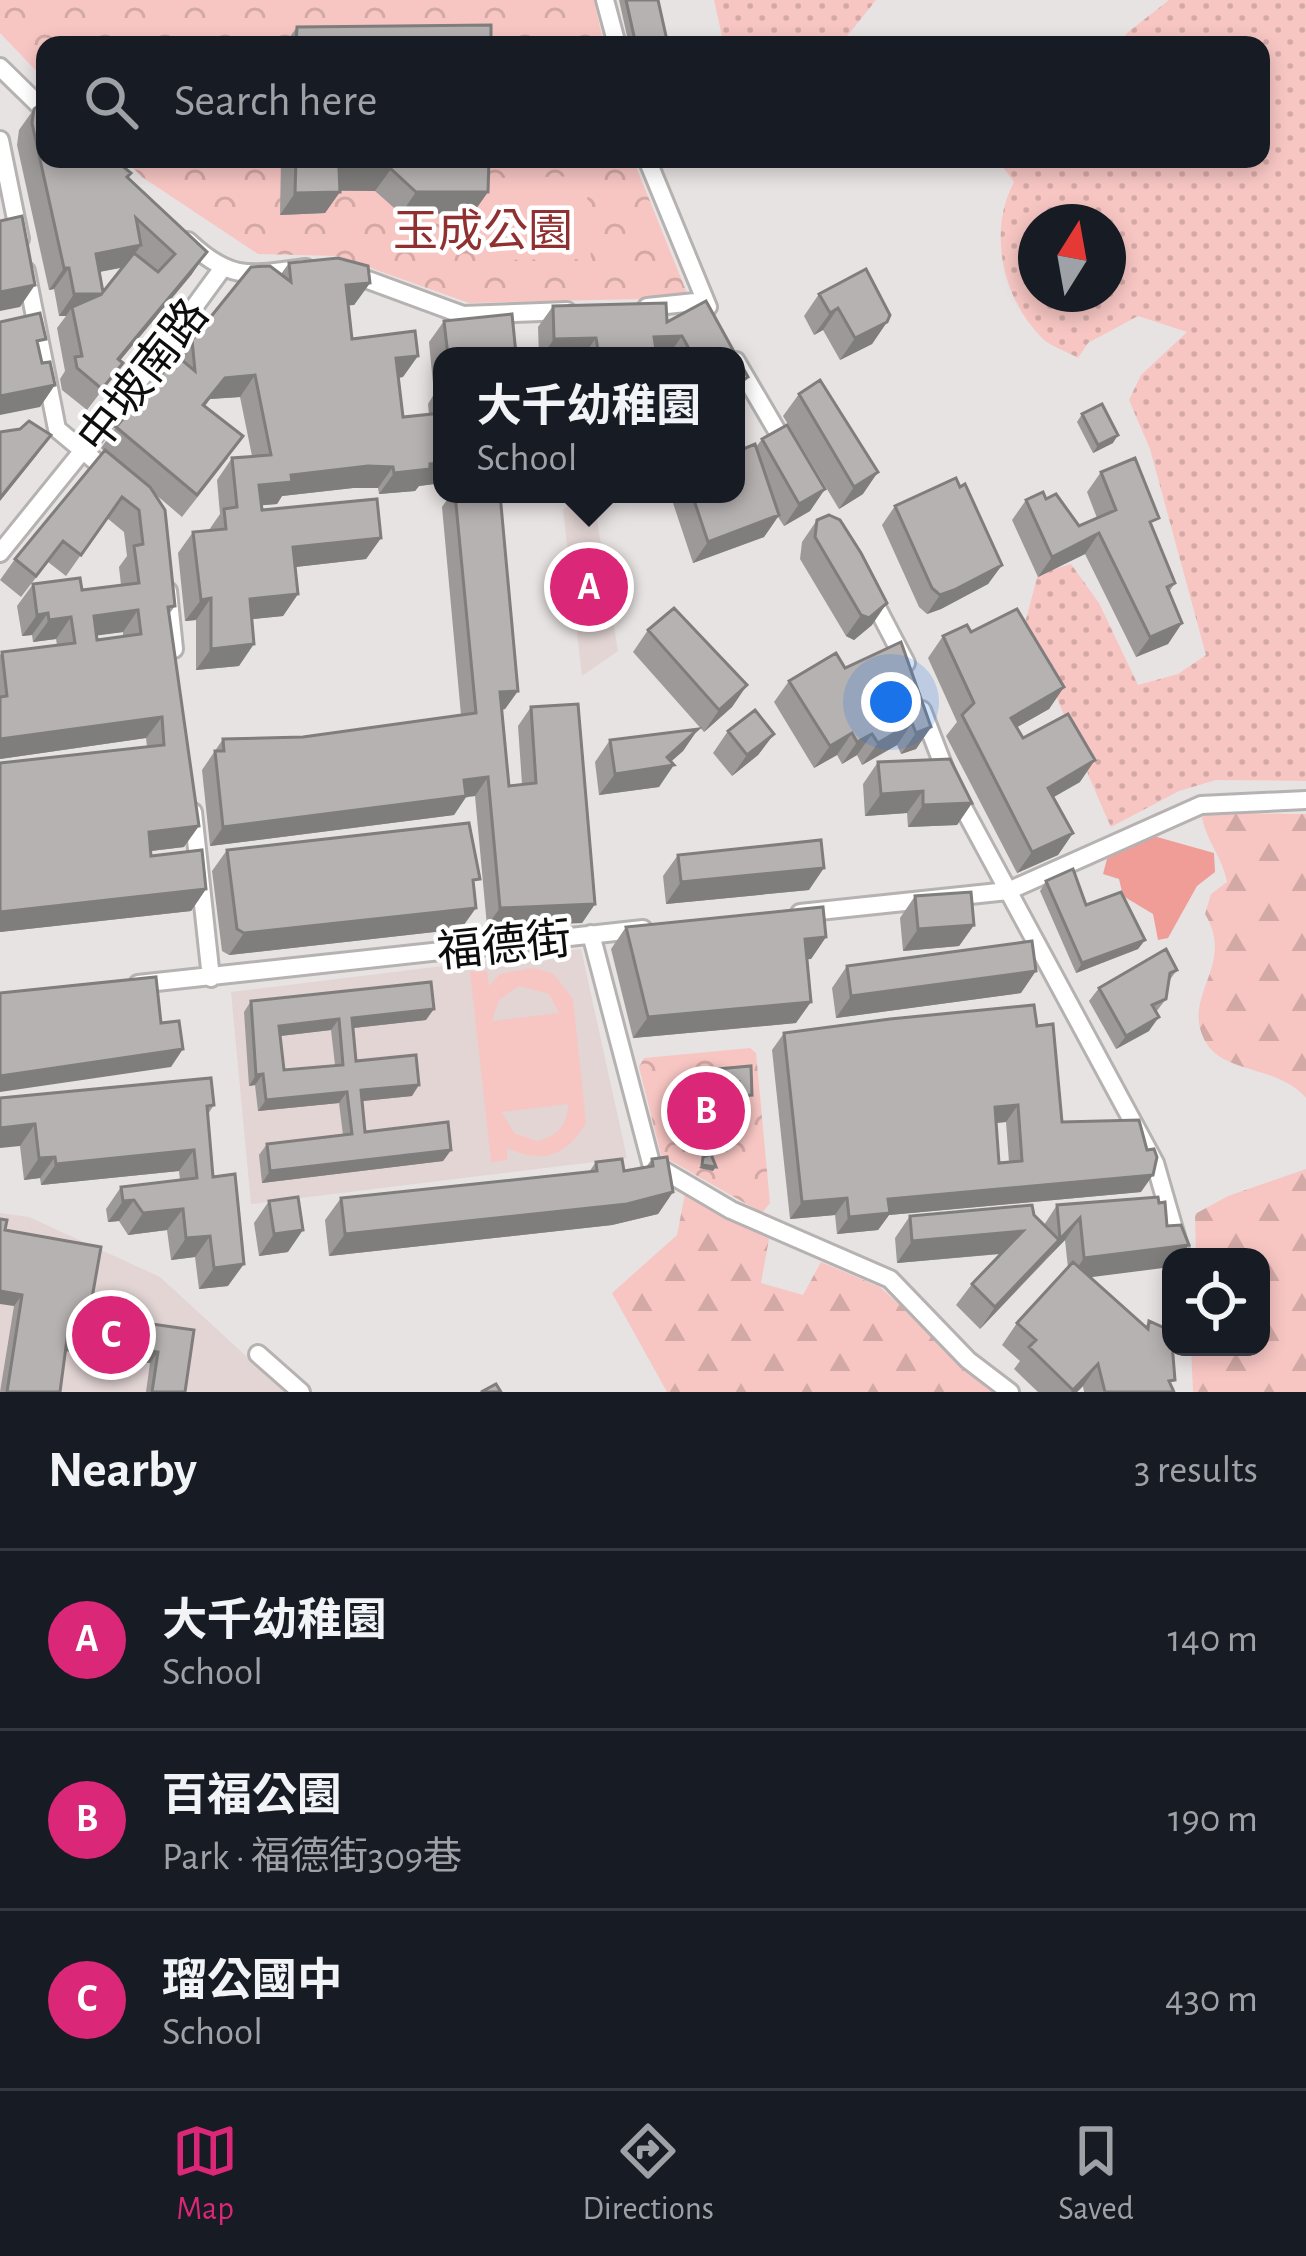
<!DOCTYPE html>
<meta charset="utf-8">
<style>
:root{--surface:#171b24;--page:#242831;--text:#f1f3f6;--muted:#9ea1a6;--line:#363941;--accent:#db2777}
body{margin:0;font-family:"Alegreya Sans","Noto Sans TC",sans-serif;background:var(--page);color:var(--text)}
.controls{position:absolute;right:36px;bottom:36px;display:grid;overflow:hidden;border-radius:24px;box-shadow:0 6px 18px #0003}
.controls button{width:108px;height:108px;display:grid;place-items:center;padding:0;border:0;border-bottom:3px solid var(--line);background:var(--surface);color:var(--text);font:60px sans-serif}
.compass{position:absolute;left:1018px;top:204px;width:108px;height:108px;border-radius:50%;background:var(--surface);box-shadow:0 6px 18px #0003;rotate:11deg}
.you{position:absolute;left:891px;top:702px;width:42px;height:42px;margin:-30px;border:9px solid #fff;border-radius:50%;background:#1a73e8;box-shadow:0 0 0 18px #1a73e833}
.badge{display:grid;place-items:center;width:78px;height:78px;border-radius:50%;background:var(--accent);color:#fff;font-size:39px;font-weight:700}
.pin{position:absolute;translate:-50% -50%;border:6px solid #fff;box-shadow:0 3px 12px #0006}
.popup{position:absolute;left:433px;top:347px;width:312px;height:156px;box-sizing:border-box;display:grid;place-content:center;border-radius:24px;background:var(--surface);filter:drop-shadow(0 3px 9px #0005);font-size:39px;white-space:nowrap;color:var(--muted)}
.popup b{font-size:45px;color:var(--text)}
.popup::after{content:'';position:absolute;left:50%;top:100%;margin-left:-24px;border:24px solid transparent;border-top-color:var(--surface)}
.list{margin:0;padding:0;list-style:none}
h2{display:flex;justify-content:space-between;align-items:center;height:156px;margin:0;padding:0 48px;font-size:51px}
h2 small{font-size:39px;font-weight:400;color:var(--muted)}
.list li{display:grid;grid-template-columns:78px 1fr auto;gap:36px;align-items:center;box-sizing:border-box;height:180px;padding:0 48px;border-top:3px solid var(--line)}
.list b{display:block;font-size:45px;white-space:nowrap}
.list p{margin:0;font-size:39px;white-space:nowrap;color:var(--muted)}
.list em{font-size:39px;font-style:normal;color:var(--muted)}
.icon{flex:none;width:66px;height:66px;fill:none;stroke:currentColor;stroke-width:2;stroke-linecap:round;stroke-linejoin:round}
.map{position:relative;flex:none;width:1306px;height:1392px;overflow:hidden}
.search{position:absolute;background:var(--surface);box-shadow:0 6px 18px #0003;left:36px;right:36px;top:36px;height:132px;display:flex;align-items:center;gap:30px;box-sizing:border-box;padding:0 42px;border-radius:24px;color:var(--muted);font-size:45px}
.sheet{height:696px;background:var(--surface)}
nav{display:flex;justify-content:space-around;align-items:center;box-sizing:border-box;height:168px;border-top:3px solid var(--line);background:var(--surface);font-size:33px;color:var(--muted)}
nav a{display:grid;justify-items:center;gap:6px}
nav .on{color:var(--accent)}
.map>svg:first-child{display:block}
.built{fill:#e2d5d4}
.grass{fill:url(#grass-dots);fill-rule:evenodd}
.forest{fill:url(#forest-firs)}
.park{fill:url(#park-crowns)}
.pitch{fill:#f7c6c3;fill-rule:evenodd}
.water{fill:#f09d98}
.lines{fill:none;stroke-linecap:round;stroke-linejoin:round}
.minor-casing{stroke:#b6b2b2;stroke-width:22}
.minor{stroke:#fff;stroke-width:16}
.wall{fill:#9d9999;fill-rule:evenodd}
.shaded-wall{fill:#807d7d}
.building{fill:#b7b2b2;stroke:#807d7d;stroke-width:3;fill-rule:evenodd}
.labels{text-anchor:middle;stroke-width:9;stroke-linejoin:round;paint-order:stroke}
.park-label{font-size:45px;fill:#903031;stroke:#fff}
.street-label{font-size:45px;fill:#0e0d0d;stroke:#fff}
</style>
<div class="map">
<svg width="1306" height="1392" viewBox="0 0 1306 1392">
<defs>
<pattern id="grass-dots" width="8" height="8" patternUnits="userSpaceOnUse" patternTransform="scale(3)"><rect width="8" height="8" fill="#f7c6c3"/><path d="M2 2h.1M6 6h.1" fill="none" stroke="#d3a9a6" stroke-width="1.8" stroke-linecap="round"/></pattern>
<pattern id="forest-firs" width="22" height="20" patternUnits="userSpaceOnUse" patternTransform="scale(3)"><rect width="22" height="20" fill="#f7c6c3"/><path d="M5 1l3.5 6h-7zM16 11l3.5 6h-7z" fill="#d3a9a6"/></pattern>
<pattern id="park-crowns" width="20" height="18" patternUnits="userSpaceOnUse" patternTransform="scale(3)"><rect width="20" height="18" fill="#f7c6c3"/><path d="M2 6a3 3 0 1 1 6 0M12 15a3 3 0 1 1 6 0" fill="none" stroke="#d3a9a6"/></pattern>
</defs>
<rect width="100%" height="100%" fill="#e7e3e2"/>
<path class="built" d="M582,494H593L618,651L582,676L563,510Z
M581,949L627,1158L251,1204L231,992Z
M0,1213L29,1217L160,1277L285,1392H0Z"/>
<path class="grass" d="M714,0H876L840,45H724Z
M1169,0H1306V781L1216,780L1179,791L1111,827C1080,760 1058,692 1024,627L1038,574L1071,564L1099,603L1138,685L1178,674L1206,655L1150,449L1129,400L1141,375L1187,332L1138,316L1088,343L1078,358C1068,352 1053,347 1044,340C1003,301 987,232 1014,182L1000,163L1261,159V45H1120L1127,33ZM1036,222H1108V294H1036Z"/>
<path class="forest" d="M1207,813L1306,814V1098C1277,1064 1221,1075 1204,1039C1182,995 1236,965 1205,914L1211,894L1227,882C1222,856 1207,843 1202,817Z
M1306,1169V1392H1193L1191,1347H1261V1257H1196L1195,1214L1228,1196Z
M685,1194L769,1239L761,1283L803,1295L821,1262L880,1287L996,1392H667L612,1293L677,1235Z"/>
<path class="park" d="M0,0H594L604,45H45V80L0,33Z
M124,159H633L689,298L469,303L337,256L258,254L142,177Z
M750,1048L756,1053L770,1203L762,1213L661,1155L639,1067L644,1058Z"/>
<path class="pitch" d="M586,176L591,259L496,260V178Z
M532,968L553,973L573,999L586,1122C568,1157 541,1164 507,1148V1160L491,1162L470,972L487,971L489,986L500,974ZM519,986L549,994L559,1013L492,1021L499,1000ZM568,1104C568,1124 557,1137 537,1141L514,1133L502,1112Z"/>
<path class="water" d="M1150,835L1214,853L1215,872L1197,886L1168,938L1158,940L1153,914L1123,896L1119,879L1103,874L1107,859Z"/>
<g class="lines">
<defs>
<path id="minor" d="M605,0L617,45
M0,67L45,111
M0,140L20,239
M647,159L708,307
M188,241C231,282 251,275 306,268
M26,271L57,429L111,474
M349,273L463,315L567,311
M647,307L705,301
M736,361L787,448
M0,553L151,366L222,269
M168,591L174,649
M871,596L906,663
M922,710L950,783L1155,1163L1182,1257
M193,812L211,978
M800,913L1008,891L1201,805L1306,800
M591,934L651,1163L731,1210L890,1279L968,1360L1010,1392
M138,984L643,929
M258,1354L301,1392"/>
</defs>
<use href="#minor" class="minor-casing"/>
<use href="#minor" class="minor"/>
</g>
<path class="wall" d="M619,0H658L668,45H629Z
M297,27L491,45H284Z
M34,109L128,178L192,274L120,360L123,363L87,410L62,390L60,379L65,371L57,328L66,316H59L54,289L49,290L17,145L19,130ZM123,267L103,292L100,272Z
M281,159H489L488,192L473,213L401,214L375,191H340L325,213L280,215Z
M289,263L370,283L354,305H348L352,339L403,377L398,378L403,417L429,415L428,404L434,394L429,342L444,321L516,354L514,356H442V483L419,486L415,491L379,494L378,488H353L282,496L277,504L261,505L262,510L381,538L366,559L295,567L298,594L283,616L252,619L239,666L196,670V620L185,621L178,553L193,532L209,530L220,514L217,480L232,458L252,456L240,397L210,399L205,406L228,458L182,517L155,494L175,606L169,614L184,847L151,851V856L206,889L191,911L0,932L147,747L146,738L0,759V655L2,652L57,645L56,639L33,642L32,635L22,636L17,606L33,584L82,590L121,585L119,567L127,556L124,532L107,518L66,576L48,562L21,597L0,580L15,559L104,451L101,448L116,427L179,358L192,340L281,274ZM123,632V637L97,640V635Z
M819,294L887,322L872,344L840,360L823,330L814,335L804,316Z
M706,301L736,356H539L538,327L553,306L667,322Z
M799,394L863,494L839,509L783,416Z
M1082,414L1113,443L1093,453L1077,422Z
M762,439L825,489L810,511L784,526L778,517L764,537L693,563L670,494H736L756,447Z
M1101,472L1152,527L1175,583L1169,592L1182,623L1168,644L1136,657L1085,554L1038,577L1012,520L1026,500L1046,499L1079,526L1097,518L1087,492Z
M451,494H500L518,691L505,709L502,710L509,786L522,784L518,726L531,707L595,904L582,923L487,926L475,796L466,797L454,815L210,846L202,770L223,739L303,737L461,715L442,507Z
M895,506L1002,565L988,584L941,609L927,614L919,607L882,525Z
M817,520L872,625L854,640L846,636L800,559L802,542Z
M648,630L747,685L732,707L704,732L633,652Z
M971,632L1064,687L1049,709L1017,727L1023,738L1080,782L1053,797L1073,833L1058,855L1017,873L946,736L957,722L928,658L943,636Z
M845,668L931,727L916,749L901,754L897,745L862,765L857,755L842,764L837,755L814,768L774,702L789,681Z
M698,729L683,751L671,761L659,787L599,795L595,762L610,740Z
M728,731L774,734L758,755L732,776L713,753Z
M878,762L972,803L957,825L908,827L907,813L865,816L863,784Z
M227,850L474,889L461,929L229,955L222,951L212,871Z
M678,855L809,890L666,904L663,876Z
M1046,881L1145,940L1138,949L1076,973L1040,891Z
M915,896L974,925L959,946L903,951L900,918Z
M626,927L826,937L811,959H807L796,1023L633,1038L611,949Z
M847,966L1021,993L836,1018L832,988Z
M1177,970L1169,981L1166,999L1156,1012L1149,1031L1116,1049L1089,1001L1099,988Z
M251,1001L426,1020L353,1028L356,1061L412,1096L362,1101L365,1132L451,1150L443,1161L262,1183L259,1155L267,1144L343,1135L339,1103L258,1111L255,1085L249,1086L244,1012ZM331,1030L335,1065L284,1070L280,1036Z
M1037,1026L1062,1122L1141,1192L889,1215L878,1230L837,1234L835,1215L790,1219L772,1050L784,1033ZM1006,1122L1009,1162L999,1163L996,1123Z
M751,1066L749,1099L738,1100L736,1086L715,1088L714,1073L716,1069Z
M0,1098L214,1105L208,1114L213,1177L228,1286L199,1289L195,1257L171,1260L167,1230L128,1235L119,1221L108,1222L106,1209L121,1187L180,1180L179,1171L41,1185L40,1178L24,1180L20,1146Z
M652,1159L673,1192L658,1214L612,1225L329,1256L325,1220L341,1198L589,1172L596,1162L624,1171L646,1167Z
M269,1201L288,1252L259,1256L254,1223Z
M1159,1203L1167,1226L1189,1245L1180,1257H1171L1090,1277L1145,1327L1149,1321L1174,1392H1084L1083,1386L1077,1392H1038L1014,1369L1020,1361L1002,1345L1017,1323L1068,1268L1065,1240L980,1329L956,1305L972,1284L1001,1254L897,1263L895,1238L910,1216L1034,1215L1044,1225L1057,1205Z
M5,1230L89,1315L194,1330L185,1392H146L150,1363L66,1351L60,1392H0L14,1306Z"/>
<path class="shaded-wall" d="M339,169H391L375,191L324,190Z
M340,192L325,213L280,215L295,193Z
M416,192H488L473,213L401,214Z
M141,245L126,267L81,275L96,254Z
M207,252L192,274L103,381L118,359Z
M64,268H69L54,289L49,290Z
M370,283L354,305L331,307L346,285Z
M35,285L20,307L0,311V292Z
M74,294H102L72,307L66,316H59Z
M838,308L823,330L814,335L830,313Z
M887,322L872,344L840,360L855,338Z
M682,336L668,356H640L654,337Z
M596,338L583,356H542L554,339Z
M418,356L403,377L381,380L396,358Z
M255,375L240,397L210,399L188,427L225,378Z
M748,377L736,394V384Z
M55,385L40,407L0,415V396Z
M51,435L36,456L0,501V498Z
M1118,435L1113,443L1093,453L1098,445Z
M442,463V483L419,486L415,491L379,494L394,473Z
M368,466L393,467L378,488H353L282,496L277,504L244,507L259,485L291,475Z
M878,472L863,494L839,509L854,487Z
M825,489L810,511L784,526L799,504Z
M779,515L764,537L693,563L708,542Z
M1099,533L1085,554L1038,577L1052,557Z
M381,538L366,559L278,569L293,547Z
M1002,565L988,584L941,609L927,614L940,595Z
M298,594L283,616L235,621L250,599Z
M211,598L196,620L185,621L201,600Z
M887,603L872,625L854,640L846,636L861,615Z
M138,610L123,632L79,638L94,616Z
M48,613L32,635L22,636L37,615Z
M71,617L56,639L33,642L49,620Z
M1182,623L1168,644L1136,657L1150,637Z
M254,644L239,666L196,670L211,649Z
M747,685L732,707L704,732L719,710Z
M1064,687L1049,709L996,739L1011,718Z
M518,691L505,709L487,711L500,692Z
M162,717L146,738L0,759V739Z
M912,723L897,745L862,765L878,743Z
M931,727L916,749L901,754L916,733Z
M698,729L683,751L665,767L674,765L659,787L599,795L615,774L667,757Z
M852,733L837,755L814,768L830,746Z
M774,734L758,755L732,776L747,755Z
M872,734L857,755L842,764L857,742Z
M1095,760L1080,782L1033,809L1048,788Z
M488,777L475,796L466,797L454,815L210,846L223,827L464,780Z
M923,791L907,813L865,816L881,794Z
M972,803L957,825L908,827L923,805Z
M199,826L184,847L134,853L149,832Z
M1073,833L1058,855L1017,873L1032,852Z
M824,868L809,890L666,904L681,882Z
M206,889L191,911L0,932V912Z
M595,904L582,923L487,926L500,908Z
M476,908L461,929L229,955L244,933Z
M974,925L959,946L903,951L918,929Z
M826,937L811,959L790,961L805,939Z
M1145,940L1138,949L1076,973L1082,963Z
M1036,971L1021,993L836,1018L851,996Z
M811,1002L796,1023L633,1038L648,1017Z
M434,1009L426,1020L344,1029L352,1018Z
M1159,1017L1149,1031L1116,1049L1126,1036Z
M339,1019L331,1030L272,1037L279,1026Z
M183,1049L171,1067L0,1092V1076Z
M263,1074L255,1085L249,1086L256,1075Z
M739,1082L736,1086L715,1088L718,1084Z
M419,1085L412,1096L353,1102L361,1090Z
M347,1092L339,1103L258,1111L266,1100Z
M1018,1105L1006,1122L983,1124L995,1107Z
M35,1124L20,1146L0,1148V1128Z
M194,1150L179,1171L41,1185L56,1164Z
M451,1150L443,1161L262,1183L270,1171Z
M55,1157L40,1178L24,1180L39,1158Z
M702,1165L716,1167L713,1171L699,1168Z
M1153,1175L1141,1192L889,1215L878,1230L837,1234L849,1217L888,1199Z
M673,1192L658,1214L612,1225L329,1256L345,1234Z
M847,1198L835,1215L790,1219L802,1202Z
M134,1200L119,1221L108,1222L123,1201Z
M183,1209L167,1230L128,1235L143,1213Z
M1080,1218L1065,1240L1045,1260L1060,1239Z
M303,1230L288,1252L259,1256L274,1234Z
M1023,1231L1008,1253L897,1263L912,1241Z
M210,1236L195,1257L171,1260L186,1238Z
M1059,1240L1044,1261L980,1329L995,1307Z
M1189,1245L1180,1257H1171V1267L1069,1280L1084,1258Z
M244,1264L228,1286L199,1289L214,1268Z
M0,1291L22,1295L14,1306L0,1304Z
M67,1339L158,1352L150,1363L59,1350Z
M1098,1364L1083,1386L1077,1392H1071Z"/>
<path class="building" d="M626,0H658L668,45H636Z
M491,25V45H296L297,27Z
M45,101V159H114L131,173L127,177L207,252L118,359L123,363L102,389L77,368L75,357L82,356L72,307L102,294H74L69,268H64L32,123L34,109ZM136,218L175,254L158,272L134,253L103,292L96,254L141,245Z
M296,159H489L488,192H416L391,169H339L340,192L295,193Z
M22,216L35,285L0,292V221Z
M338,258L368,266L370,283L346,285L352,339L415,331L418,356L396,358L403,417L442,413V463L430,464V469L394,473L393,467L368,466L291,475L292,482L259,485L262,510L377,499L381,538L293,547L298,594L250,599L254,644L211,649V598L201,600L193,532L226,529L224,509L237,507L232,458L271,455L255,375L225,378L203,405L243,436L197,495L116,427L177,356L195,371L192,340L251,267L270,266L291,282L289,263Z
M866,269L890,315L887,322L855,338L838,308L830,313L819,294Z
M706,301L748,377L736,384V356H693L682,336L654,337L657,356H599L596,338L554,339L553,306L666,303L667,322Z
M40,313L46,339L37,341L42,363L50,362L55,385L0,396V322Z
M512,314L516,354L448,356L444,321Z
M820,380L878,472L854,487L799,394Z
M1102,404L1118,435L1098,445L1082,414Z
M29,421L51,435L0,498V432L20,429Z
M787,425L825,489L799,504L762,439Z
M755,444L779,515L708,542L692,494H736V452Z
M105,450L150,487L165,510L175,606L168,607L199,826L149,832L151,856L202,850L206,889L0,912V763L164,745L162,717L0,739V697L7,696L2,652L75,643L71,617L49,620L48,613L37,615L33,584L80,578L82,590L139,583L134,546L143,544L139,510L122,497L81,555L63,541L36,576L15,559ZM138,610L141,634L97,640L94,616Z
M1135,458L1159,518L1150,522L1175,583L1167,587L1182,623L1150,637L1099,533L1052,557L1026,500L1043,492L1046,499L1056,494L1079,526L1116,510L1101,472Z
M956,478L960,487L965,484L1002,565L954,590L940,595L932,588L895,506Z
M455,494H500L518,691L500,692L509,786L536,783L531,707L578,704L595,904L500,908L488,777L464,780L466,796L223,827L215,751H224L223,739L303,737L476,713Z
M829,515L840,520L861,553L887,603L869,618L861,615L815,537L817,520Z
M674,608L747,685L719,710L648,630Z
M1017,609L1064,687L1011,718L1023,738L1068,714L1095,760L1048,788L1073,833L1032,852L962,715L974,703L943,636L967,625L971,632Z
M901,642L931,727L916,733L912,723L878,743L872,734L857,742L852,733L830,746L789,681L836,653L845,668Z
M755,710L774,734L747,755L728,731Z
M698,729L667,757L674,765L615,774L610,740Z
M950,759L972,803L923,805V791L881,794L878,762Z
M469,823L480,879L473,880L476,908L244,933L237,929L227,850Z
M821,840L824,868L681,882L678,855Z
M1073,869L1086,905L1121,892L1145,940L1082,963L1046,881Z
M971,892L974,925L918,929L915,896Z
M823,907L826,937L805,939L811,1002L648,1017L626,927Z
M1032,941L1036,971L851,996L847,966Z
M1166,949L1177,970L1170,973L1166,999L1152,1005L1159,1017L1126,1036L1099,988Z
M156,977L161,1023L179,1021L183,1049L0,1076V993Z
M431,982L434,1009L352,1018L356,1061L416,1055L419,1085L361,1090L365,1132L448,1122L451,1150L270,1171L267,1144L352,1134L347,1092L266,1100L263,1074L256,1075L251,1001ZM339,1019L343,1065L284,1070L279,1026Z
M1034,1005L1037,1026L1053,1024L1062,1122L1139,1120L1147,1150L1154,1149L1157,1157L1153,1175L888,1199L890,1213L849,1217L847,1198L802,1202L784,1033L890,1019ZM1018,1105L1022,1161L999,1163L995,1107Z
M751,1066L752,1095L740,1096L739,1082L718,1084L716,1069Z
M211,1078L214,1105L207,1106L213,1177L235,1174L244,1264L214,1268L210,1236L186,1238L183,1209L143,1213L134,1200L123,1201L121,1187L197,1178L194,1150L56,1164L55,1157L39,1158L35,1124L0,1128V1098Z
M711,1154L716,1167L702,1165L703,1157Z
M667,1157L673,1192L627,1204L345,1234L341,1198L597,1171L596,1162L622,1159L624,1171L653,1166L652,1159Z
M298,1197L303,1230L274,1234L269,1201Z
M1158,1197L1159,1203L1165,1202L1167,1226L1181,1225L1189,1245L1084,1258L1080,1218L1060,1239L1057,1205Z
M1032,1205L1034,1215L1059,1240L995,1307L972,1284L1023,1231L912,1241L910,1216Z
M0,1219L7,1220L5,1230L101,1247L89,1315L194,1330L185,1392H152L158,1352L67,1339L60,1392H7L22,1295L0,1291Z
M1073,1262L1148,1329L1149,1321L1171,1331L1175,1380L1169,1381L1174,1392H1105L1098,1364L1073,1390L1029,1347L1036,1340L1017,1323Z
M496,1384L501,1392H481Z"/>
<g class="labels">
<g class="park-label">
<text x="483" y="246">玉成公園</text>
</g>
<g class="street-label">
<text transform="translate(142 375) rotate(-52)" y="16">中坡南路</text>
<text transform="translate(504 944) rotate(-6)" y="16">福德街</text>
</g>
</g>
</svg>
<div class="controls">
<button><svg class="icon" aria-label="locate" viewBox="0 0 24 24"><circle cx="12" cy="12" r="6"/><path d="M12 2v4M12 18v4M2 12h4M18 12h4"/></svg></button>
</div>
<svg class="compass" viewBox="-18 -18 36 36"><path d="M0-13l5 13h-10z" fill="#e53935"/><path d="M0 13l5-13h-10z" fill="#9ea1a6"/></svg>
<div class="you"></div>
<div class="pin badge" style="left:589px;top:587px">A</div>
<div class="popup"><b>大千幼稚園</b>School</div>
<div class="pin badge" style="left:706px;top:1111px">B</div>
<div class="pin badge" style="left:111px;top:1335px">C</div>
<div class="search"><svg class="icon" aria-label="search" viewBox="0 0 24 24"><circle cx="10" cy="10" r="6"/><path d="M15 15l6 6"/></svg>Search here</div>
</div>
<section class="sheet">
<h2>Nearby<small>3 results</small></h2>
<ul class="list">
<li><span class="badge">A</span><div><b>大千幼稚園</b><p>School</p></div><em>140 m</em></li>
<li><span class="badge">B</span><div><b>百福公園</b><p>Park · 福德街309巷</p></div><em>190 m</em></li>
<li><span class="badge">C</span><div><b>瑠公國中</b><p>School</p></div><em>430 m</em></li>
</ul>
</section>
<nav>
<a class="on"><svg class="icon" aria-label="map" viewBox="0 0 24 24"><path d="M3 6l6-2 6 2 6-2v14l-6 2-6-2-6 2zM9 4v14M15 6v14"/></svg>Map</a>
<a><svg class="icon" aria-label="directions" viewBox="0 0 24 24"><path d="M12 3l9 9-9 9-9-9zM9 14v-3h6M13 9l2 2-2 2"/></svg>Directions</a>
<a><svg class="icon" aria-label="saved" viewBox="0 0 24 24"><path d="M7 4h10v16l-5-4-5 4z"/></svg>Saved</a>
</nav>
